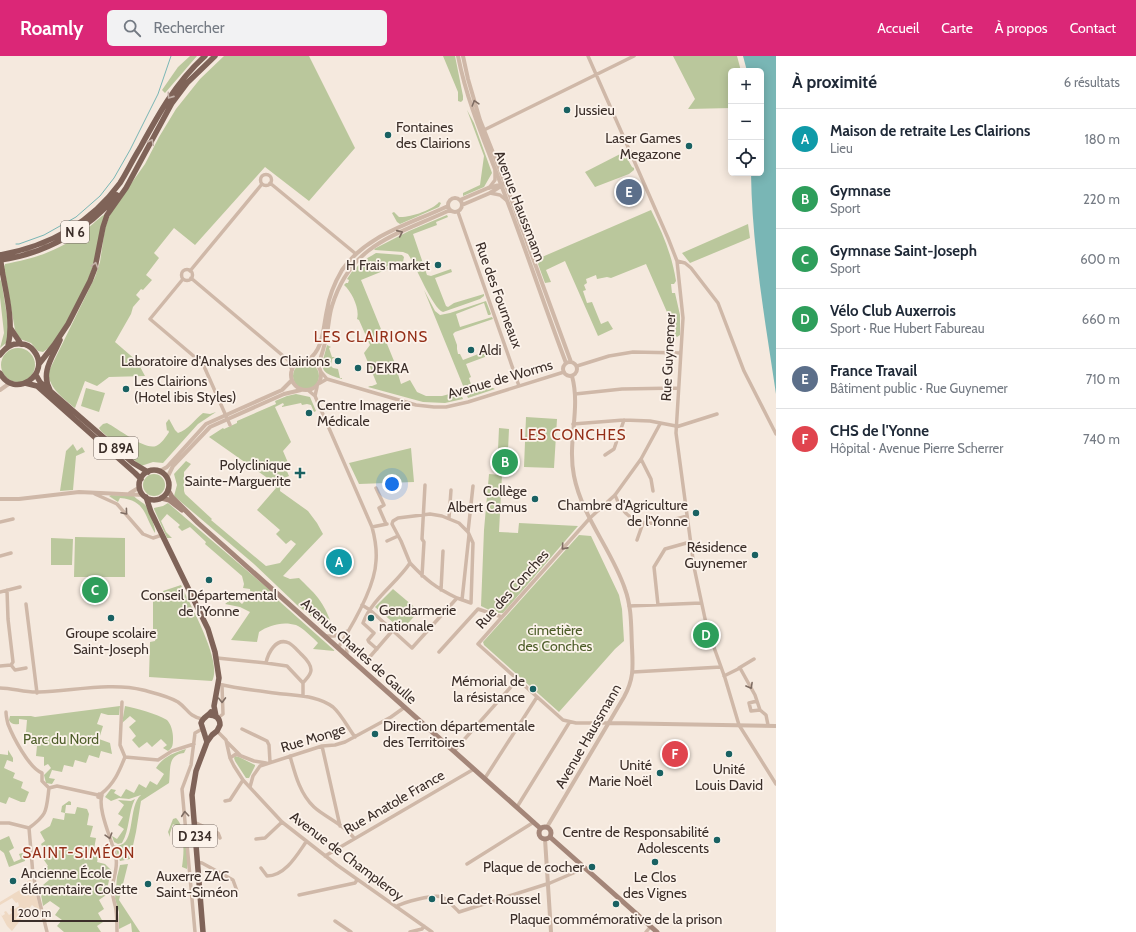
<!DOCTYPE html>
<html lang="fr">
<meta charset="utf-8">
<style>
:root{--surface:#fff;--page:#f2f2f3;--text:#1f2937;--muted:#747a83;--line:#e0e1e3;--accent:#db2777}
body{margin:0;font-family:Cabin,sans-serif;background:var(--page);color:var(--text)}
.controls{position:absolute;right:12px;top:12px;display:grid;overflow:hidden;border-radius:6px;box-shadow:0 2px 10px #0003}
.controls button{width:36px;height:36px;display:grid;place-items:center;padding:0;border:0;border-bottom:1px solid var(--line);background:var(--surface);color:var(--text);font:20px sans-serif}
.scale{position:absolute;left:12px;bottom:10px;width:106px;box-sizing:border-box;padding-left:4px;border:2px solid #3b2e29;border-top:0;font-size:11px;line-height:14px;white-space:nowrap;color:#3b2e29;-webkit-text-stroke:3px #fcf3eb;paint-order:stroke}
.you{position:absolute;left:392px;top:428px;width:14px;height:14px;margin:-10px;border:3px solid #fff;border-radius:50%;background:#1a73e8;box-shadow:0 0 0 6px #1a73e833}
.badge{display:grid;place-items:center;width:26px;height:26px;border-radius:50%;background:var(--accent);color:#fff;font-size:13px;font-weight:700}
.pin{position:absolute;translate:-50% -50%;border:2px solid #fff;box-shadow:0 1px 4px #0006}
.list{margin:0;padding:0;list-style:none}
h2{display:flex;justify-content:space-between;align-items:center;height:52px;margin:0;padding:0 16px;font-size:17px}
h2 small{font-size:13px;font-weight:400;color:var(--muted)}
.list li{display:grid;grid-template-columns:26px 1fr auto;gap:12px;align-items:center;box-sizing:border-box;height:60px;padding:0 16px;border-top:1px solid var(--line)}
.list b{display:block;font-size:15px;white-space:nowrap}
.list p{margin:0;font-size:13px;white-space:nowrap;color:var(--muted)}
.list em{font-size:13px;font-style:normal;color:var(--muted)}
.icon{flex:none;width:22px;height:22px;fill:none;stroke:currentColor;stroke-width:2;stroke-linecap:round;stroke-linejoin:round}
.map{position:relative;flex:none;width:776px;height:876px;overflow:hidden}
header{display:flex;align-items:center;gap:24px;box-sizing:border-box;height:56px;padding:0 20px;background:var(--accent);color:#fff}
header strong{font-size:19px}
nav{display:flex;gap:22px;margin-inline-start:auto;font-size:14px}
.search{width:280px;height:36px;background:var(--page);display:flex;align-items:center;gap:10px;box-sizing:border-box;padding:0 14px;border-radius:6px;color:var(--muted);font-size:15px}
main{display:flex}
aside{flex:1;background:var(--surface)}
.map>svg:first-child{display:block}
.green{fill:#bac79c}
.plaza{fill:#efd9c3}
.water{fill:#79b6b5}
.lines{fill:none;stroke-linecap:round;stroke-linejoin:round}
.stream{stroke:#79b6b5;stroke-width:1}
.minor{stroke:#cfb8a8;stroke-width:3.5}
.tertiary{stroke:#cfb8a8;stroke-width:4}
.secondary{stroke:#a48679;stroke-width:5}
.primary{stroke:#7f6358;stroke-width:5.5}
.primary-bridge{stroke:#7f6358;stroke-width:5.5}
.oneway{stroke:#c4b2a9}
.oneway2{stroke:#7e6c62}
.poi-dot{fill:#196162;stroke:#fcf3eb;stroke-width:1.5}
.labels{text-anchor:middle;stroke-width:3.5;stroke-linejoin:round;paint-order:stroke}
.shield{fill:#fcf3eb;stroke:#756963;stroke-width:1}
.shield-label{font-size:13px;font-weight:bold;fill:#3b2e29}
.poi-label{font-size:14px;fill:#3b2e29;stroke:#fcf3eb;text-anchor:start}
.street-label{font-size:14px;fill:#3b2e29;stroke:#fcf3eb}
.park-label{font-size:14px;fill:#4d5d29;stroke:#fcf3eb}
.neighbourhood-label{font-size:15px;letter-spacing:1px;fill:#942f18;stroke:#fcf3eb}
</style>
<header>
<strong>Roamly</strong>
<div class="search"><svg class="icon" aria-label="search" viewBox="0 0 24 24"><circle cx="10" cy="10" r="6"/><path d="M15 15l6 6"/></svg>Rechercher</div>
<nav><a>Accueil</a><a>Carte</a><a>À propos</a><a>Contact</a></nav>
</header>
<main>
<div class="map">
<svg width="776" height="876" viewBox="0 0 776 876">
<rect width="100%" height="100%" fill="#f5e9de"/>
<path class="green" d="M190,0H197L165,37L162,34L178,11Z
M224,0H309L355,92L309,145L265,111L195,189L174,172L154,197L159,202L146,219L152,224L143,234L141,233L136,239L140,243L133,251L131,258L115,286L137,305L145,320L109,321L97,330L85,325L75,352C63,342 50,333 48,317L95,221L100,206L105,172L111,156L145,108L159,81L176,53L200,23Z
M443,0H455L463,40V44L461,46L458,45V36Z
M673,0H737L741,15H731V52L688,53L695,43Z
M467,54L474,67L492,117L484,131L463,140V137L480,129L484,100Z
M626,95L629,100L628,104L632,111L634,112V114L629,118L595,131L585,116Z
M439,146L441,147L439,151L400,168L397,166L392,157L394,156L399,161C409,162 433,154 439,146Z
M651,154C663,178 672,199 676,225L674,228H671L672,237H675L680,259V279L677,281L672,276L676,272L672,268L676,262L673,260L670,263L646,208L611,222L607,221L597,223L596,219L586,223L587,227L584,229L586,234L583,235L587,247L592,246L601,268L608,265L613,273L598,280L565,205L546,214L551,226L545,227L538,208L542,201Z
M105,158L95,204L87,227L60,279L50,291L43,296L38,295L31,287L20,283L15,274L4,211L5,208C36,202 55,196 81,178C89,172 97,163 105,158Z
M447,159L448,161L436,166L437,169L413,178L427,219L431,220L451,213L452,216L435,222L446,250L448,251L454,247L484,238V240L480,243L443,256C433,253 415,208 408,198L403,196L375,194L374,193L409,175Z
M748,168L750,182L690,207L682,197Z
M376,197L402,199L404,201L403,206L402,207L401,205L387,210L388,213L361,224L394,305L401,328L410,324L417,336L426,340H442L457,336L461,338L463,343L445,347L423,346L368,331L370,330H372L377,328L364,297L370,289L359,264L357,263C360,253 352,236 344,229L346,227H348L349,224L347,223L353,214H355C361,204 367,203 376,197Z
M1,223L9,272L6,287L0,292L4,277L0,241V225Z
M424,234L435,255L440,259L450,257L486,245L491,258L490,259H488L484,247L456,258L460,271L492,261L493,263L455,276L453,278L457,289V293L458,298H460L463,304L486,295L485,301L466,308L471,321L469,322L473,335L489,330L495,333L468,342Z
M327,289L331,291L329,292L332,301H335L332,303L331,310L333,312L338,313L340,322H342V323C317,316 321,312 327,289Z
M1 309a17 17 0 1 1 34 0a17 17 0 1 1-34 0Z
M293 320a13 13 0 1 1 26 0a13 13 0 1 1-26 0Z
M86,332L105,337L99,356L81,350Z
M296,338L310,341L316,355L314,356L311,349L307,348L302,349L301,347L282,351V350L284,349L283,347L275,351L291,386L283,395L289,409L285,411L289,420L281,423L280,435L308,455L317,467L323,478L283,520L290,523L299,522C314,537 322,543 330,564L327,573L297,549L254,508L174,440L177,429L174,418L186,405L191,408L184,416V435L185,438L212,463L211,464L266,510L280,507L296,488L291,484L286,488L276,478L280,474L257,454L276,432L266,421L209,381L223,372L224,373L237,367V365L276,348L275,345L287,340Z
M216,356L198,368L163,407L153,406L141,410L101,375L99,372L103,368L107,367C119,373 144,394 156,390C161,388 166,381 169,376L168,374L167,375L166,367L169,363L175,374L178,377C188,374 195,363 203,357L210,358Z
M526,361L557,363L554,412L524,411Z
M499,372L509,373L508,394H498Z
M73,388L77,395L82,391L85,396L76,400L73,434L60,435L66,395Z
M411,392L414,426L359,428L349,407Z
M143 429a11 11 0 1 1 22 0a11 11 0 1 1-22 0Z
M489,418L502,419L499,476L518,477L519,467L578,470L503,557H495L481,550L484,474Z
M111,439L134,440C137,444 143,446 146,450C149,455 156,472 155,477C144,460 146,444 120,442L118,446L109,440Z
M168,447L271,535L270,537L335,595L313,593L318,587C313,582 302,571 296,569C283,565 269,569 259,576L257,586L231,584L250,556L240,551L225,548L234,541L242,548L251,538L250,533L243,532L244,528L242,520L205,488L206,486L190,471L182,475L178,471L180,469L167,458L161,465L166,476L172,482H167L154,453V452L163,450Z
M579,479L591,480L619,539L622,553L624,585L615,593L559,656L484,589L483,586Z
M75,481L125,482V521H74Z
M51,482L73,483L72,509H51Z
M181,529C190,549 223,606 212,625L149,621L150,586L155,585L157,573H153V543H157V540H163V535Z
M393,533L419,555L402,574L375,551Z
M120,650L119,659H108L101,657L97,668L103,670L99,683L110,687L112,698L101,695L99,702L89,699L86,707L75,704L73,711L64,709L62,716L52,714L49,722L55,723L52,728L46,727L44,719L51,712L48,708L44,710V701L36,700L37,690L31,689L32,677L26,676L27,664L19,663V668C14,669 11,668 9,664L10,660H31L35,661Z
M125,650C136,652 157,658 167,664C171,668 173,676 173,682C173,688 173,692 168,695L163,692L167,689L161,683L152,691L147,686L139,692L132,684L136,680L129,671L136,665L130,660L122,667Z
M0,687V698L8,699V694L13,702V706L7,704L4,712L15,717L13,722L23,726L21,732L29,736L25,746H21L9,741L6,748L0,746Z
M186,693L184,697C167,699 171,713 169,727L141,745L136,776L130,803L120,805L114,789C137,794 127,750 141,739L129,743L119,742L111,745L105,741L111,733L116,734L114,737L121,741L126,733L134,737L139,728L146,732L150,725L157,729L164,718L156,712C163,701 173,697 186,693Z
M235,700L239,701L255,709V710L249,722H246L235,705L234,702Z
M135,743C128,757 130,773 122,787L118,788L114,786L112,780L117,783L124,773L118,769L123,761L118,758L124,749L118,744L131,745Z
M69,745L71,746V749H66L65,757L75,758L77,751L87,753L89,758L87,769L93,770L90,781L96,782L94,793L100,794L97,806L105,808L113,816L109,824L106,839L99,844L104,853L98,857L103,866L97,870L101,876H64L57,870L62,864L55,859L60,852L50,845L43,850L40,833L43,829L49,824L43,814L48,810L42,801L46,798L41,788L45,785L40,776L50,770L53,762L64,764L65,757L61,756L62,750Z
M176,762C185,770 189,802 187,813L182,811C184,797 186,778 173,768L170,777V781L168,776L173,763Z
M9,780L14,792L9,795L14,806L21,803L19,798L22,797L24,798L25,805L9,811L4,797L0,794V784Z
M128,808L119,844L140,876H132L131,867L119,873V856L115,843L117,821L120,809Z"/>
<path class="plaza" d="M31,823L40,853L38,854L32,849L12,875L7,870L0,857L2,860L5,858L4,856L6,855L9,859L12,857L10,853L11,852L13,854L19,850L18,846L16,847L12,842L0,849V846L23,832L25,827Z"/>
<path class="water" d="M743,0H776V338C765,264 752,191 751,117H761V15H747Z"/>
<g class="lines">
<path class="stream" d="M16,188H19L44,179L76,161L100,140L114,122L130,94L158,38L171,0"/>
<path class="minor" d="M588,0L668,182L677,205L683,262L676,377L694,511L707,572L725,622L739,669L776,728
M484,74L634,0
M260.5 124a5.5 5.5 0 1 1 11 0a5.5 5.5 0 1 1-11 0Z
M270,127L356,198
M489,132L495,124V115
M490,137L500,139L506,144
M458,156L519,330
M677,205L685,207L691,212L718,247L744,315L776,378
M181.5 219a5.5 5.5 0 1 1 11 0a5.5 5.5 0 1 1-11 0Z
M190,215L262,128
M191,222L288,304L292,314
M183,223L150,263L203,308L230,369
M288,304L298,306
M577,310L609,300L633,296L681,297
M322,317L327,323L416,349L434,351H446L468,346L564,316
M320,327L327,323
M309,335L315,340L372,471C375,482 377,493 376,505C375,531 352,570 338,592
M575,338L622,333L678,332
M315,340L317,331
M573,368L624,364L650,365L676,370
M676,371L717,358
M605,399L614,393L624,364
M641,403L651,423L653,435
M376,432L384,449L379,452L386,468
M95,438L117,448L143,478L153,482L162,479
M615,439C629,476 655,469 687,460
M449,462L451,434
M0,466L13,463
M372,471L387,468
M468,476L473,430
M637,484L643,467
M387,485L398,480
M0,500L11,497
M410,507C426,524 436,532 457,542
M422,520L424,486L422,483L425,429
M7,534L8,563L13,606L11,609
M441,534L443,495
M0,536L20,531
M462,544L469,479
M26,548L37,637
M362,549L370,554L412,592L457,542L471,547L473,487L468,476L459,467L442,460L430,458L398,462L393,465L392,468L401,485L410,507C396,528 372,543 363,567L374,577L368,584L369,586L377,593
M658,549L654,511L665,493L690,486
M629,550L701,547
M325,580H334L348,575
M346,580L347,599
M439,596L478,553L502,561
M217,602L266,607L287,610L303,627V640
M368,603L393,574
M266,607C268,597 276,581 289,587C293,589 297,594 301,598C305,602 311,607 311,614C311,619 306,623 303,627
M11,609L15,614L26,612
M0,610L11,609
M739,612L754,603
M633,616L721,611
M724,620L740,612L755,639L760,654L766,659L768,669
M218,628C239,633 261,635 283,638C300,640 318,640 333,651C342,659 348,672 355,681
M0,632C13,632 26,637 39,636C72,635 112,626 143,634C154,637 168,640 178,646C188,653 188,660 202,663
M757,645L749,647L751,655L760,654
M122,646L120,689L125,701
M6,656C6,660 7,664 8,668C13,681 29,712 42,717V725L49,732
M218,662L223,658L222,629
M609,667H576L563,664L478,588L590,462L615,439L641,403L660,368
M242,673L267,685L269,689L270,706
M217,675L226,684L230,702L234,710L243,724L282,766L337,809L432,876
M227,686L240,699
M322,690L340,770
M454,695L517,624
M290,700C295,718 300,738 314,751C326,762 344,768 354,782
M230,702L236,698L254,705L266,707
M485,722L537,641
M250,731L253,720L260,710L322,690L335,689L345,686L391,661L405,651
M49,732L57,730L98,739
M101,738C114,728 119,716 125,701L158,704L172,695L194,688
M101,742L98,741L99,738L102,739C97,754 113,786 116,802C118,813 113,822 112,833C112,840 115,847 116,854C117,861 117,869 117,876
M225,745L230,744L243,724
M517,751L569,667
M194,766L218,777L220,782
M0,767H9L29,772C48,758 46,755 49,732
M29,772L33,819L47,876
M256,783L265,782L282,766
M325,800L474,713
M197,806L202,807L233,824L237,835
M467,808L534,766
M261,812L267,820C285,820 297,799 306,786
M299,839L355,827L357,824
M396,851C402,846 435,838 442,841C448,844 454,851 459,856L550,827L585,812
M335,865L351,876
M195,876L182,733L191,709L195,677L202,673
M410,876L422,873L424,870
M646,876L651,870"/>
<path class="tertiary" d="M458,0C468,51 490,98 508,147C528,200 546,254 566,307
M463,0L468,23L480,64L509,137L571,306
M448 149a7 7 0 1 1 14 0a7 7 0 1 1-14 0Z
M460,144L488,132L503,128
M462,149L490,137L501,130
M291 319a15 15 0 1 1 30 0a15 15 0 1 1-30 0Z
M308,304C324,293 323,271 327,254C329,240 335,226 342,214C367,178 411,168 448,150
M563 313a7 7 0 1 1 14 0a7 7 0 1 1-14 0Z
M318,309C322,299 325,288 327,277C329,268 329,259 332,250C351,187 397,179 450,154
M0,334L10,327
M160,415L167,411L206,368L282,334L292,324
M167,422L173,410L210,371L284,338L301,334
M130,437L140,431
M0,443H19L79,436L143,439
M609,667L776,670
M547,771L624,641C634,623 633,611 632,591C631,572 632,552 625,533C612,494 582,461 574,420C567,386 581,353 572,320
M545,783L551,876"/>
<path class="secondary" d="M168,434L172,441L198,467L540,772
M161,442L169,444L182,454
M539 777a6 6 0 1 1 12 0a6 6 0 1 1-12 0Z
M550,781L657,876"/>
<path class="primary" d="M0,199C49,190 90,168 120,127C127,116 133,103 140,92C158,59 176,26 205,0
M0,204C45,198 88,174 117,139
M2,214C6,237 14,267 8,290
M11,273L21,288
M0,299C5,292 12,287 21,288C26,288 31,291 34,295C52,318 14,344 0,317
M39,308L54,289L68,268L90,225L95,212L103,171L107,159L126,132L172,47L187,27L215,0
M36,319L40,326L133,407L148,416
M25,327L37,330L135,417L141,423
M50,334C40,316 53,301 60,284
M139 429a15 15 0 1 1 30 0a15 15 0 1 1-30 0Z
M146,441L151,456L208,573L215,596L219,622L214,650L216,660
M207,686L201,667C203,661 208,660 211,656
M203,876L192,739L196,715L207,686L212,679L217,675L220,669C220,662 216,659 209,659"/>
<path class="primary-bridge" d="M0,199L2,214"/>
</g>
<defs><path id="oneway-chevron" d="M-2-3.5L2.5 0L-2 3.5" fill="none" stroke-width="1.6" stroke-linecap="round" stroke-linejoin="round"/></defs>
<g class="oneway">
<use href="#oneway-chevron" transform="translate(170 40) rotate(125)"/>
<use href="#oneway-chevron" transform="translate(151 86) rotate(-63)"/>
<use href="#oneway-chevron" transform="translate(95 209) rotate(-75)"/>
</g>
<g class="oneway2">
<use href="#oneway-chevron" transform="translate(475 47) rotate(-107)"/>
<use href="#oneway-chevron" transform="translate(400 177) rotate(-24)"/>
<use href="#oneway-chevron" transform="translate(125 456) rotate(50)"/>
<use href="#oneway-chevron" transform="translate(564 491) rotate(132)"/>
<use href="#oneway-chevron" transform="translate(750 630) rotate(61)"/>
<use href="#oneway-chevron" transform="translate(222 644) rotate(89)"/>
<use href="#oneway-chevron" transform="translate(185 758) rotate(-95)"/>
<use href="#oneway-chevron" transform="translate(109 780) rotate(73)"/>
</g>
<g class="poi-dot">
<circle cx="567" cy="54" r="4"/>
<circle cx="388" cy="79" r="4"/>
<circle cx="689" cy="90" r="4"/>
<circle cx="438" cy="209" r="4"/>
<circle cx="471" cy="294" r="4"/>
<circle cx="338" cy="305" r="4"/>
<circle cx="358" cy="312" r="4"/>
<circle cx="126" cy="333" r="4"/>
<circle cx="309" cy="357" r="4"/>
<path d="M298 411h4v4h4v4h-4v4h-4v-4h-4v-4h4z"/>
<circle cx="535" cy="443" r="4"/>
<circle cx="696" cy="457" r="4"/>
<circle cx="755" cy="499" r="4"/>
<circle cx="209" cy="524" r="4"/>
<circle cx="111" cy="562" r="4"/>
<circle cx="371" cy="562" r="4"/>
<circle cx="533" cy="633" r="4"/>
<circle cx="375" cy="678" r="4"/>
<circle cx="729" cy="698" r="4"/>
<circle cx="660" cy="717" r="4"/>
<circle cx="717" cy="784" r="4"/>
<circle cx="655" cy="806" r="4"/>
<circle cx="592" cy="811" r="4"/>
<circle cx="13" cy="825" r="4"/>
<circle cx="148" cy="828" r="4"/>
<circle cx="432" cy="843" r="4"/>
<circle cx="616" cy="848" r="4"/>
</g>
<g class="labels">
<g class="shield">
<rect x="61" y="165" width="28" height="22" rx="3"/>
<rect x="94" y="381" width="44" height="22" rx="3"/>
<rect x="173" y="769" width="44" height="22" rx="3"/>
</g>
<g class="shield-label">
<text x="75" y="181">N 6</text>
<text x="116" y="397">D 89A</text>
<text x="195" y="785">D 234</text>
</g>
<g class="poi-label">
<text x="575" y="59">Jussieu</text>
<text x="396" y="76">Fontaines<tspan x="396" dy="16">des Clairions</tspan></text>
<text x="681" y="87" text-anchor="end">Laser Games<tspan x="681" dy="16">Megazone</tspan></text>
<text x="430" y="214" text-anchor="end">H Frais market</text>
<text x="479" y="299">Aldi</text>
<text x="330" y="310" text-anchor="end">Laboratoire d'Analyses des Clairions</text>
<text x="366" y="317">DEKRA</text>
<text x="134" y="330">Les Clairions<tspan x="134" dy="16">(Hotel ibis Styles)</tspan></text>
<text x="317" y="354">Centre Imagerie<tspan x="317" dy="16">Médicale</tspan></text>
<text x="291" y="414" text-anchor="end">Polyclinique<tspan x="291" dy="16">Sainte-Marguerite</tspan></text>
<text x="527" y="440" text-anchor="end">Collège<tspan x="527" dy="16">Albert Camus</tspan></text>
<text x="688" y="454" text-anchor="end">Chambre d'Agriculture<tspan x="688" dy="16">de l'Yonne</tspan></text>
<text x="747" y="496" text-anchor="end">Résidence<tspan x="747" dy="16">Guynemer</tspan></text>
<text x="209" y="544" text-anchor="middle">Conseil Départemental<tspan x="209" dy="16">de l'Yonne</tspan></text>
<text x="379" y="559">Gendarmerie<tspan x="379" dy="16">nationale</tspan></text>
<text x="111" y="582" text-anchor="middle">Groupe scolaire<tspan x="111" dy="16">Saint-Joseph</tspan></text>
<text x="525" y="630" text-anchor="end">Mémorial de<tspan x="525" dy="16">la résistance</tspan></text>
<text x="383" y="675">Direction départementale<tspan x="383" dy="16">des Territoires</tspan></text>
<text x="652" y="714" text-anchor="end">Unité<tspan x="652" dy="16">Marie Noël</tspan></text>
<text x="729" y="718" text-anchor="middle">Unité<tspan x="729" dy="16">Louis David</tspan></text>
<text x="709" y="781" text-anchor="end">Centre de Responsabilité<tspan x="709" dy="16">Adolescents</tspan></text>
<text x="584" y="816" text-anchor="end">Plaque de cocher</text>
<text x="21" y="822">Ancienne École<tspan x="21" dy="16">élémentaire Colette</tspan></text>
<text x="156" y="825">Auxerre ZAC<tspan x="156" dy="16">Saint-Siméon</tspan></text>
<text x="655" y="826" text-anchor="middle">Le Clos<tspan x="655" dy="16">des Vignes</tspan></text>
<text x="440" y="848">Le Cadet Roussel</text>
<text x="616" y="868" text-anchor="middle">Plaque commémorative de la prison</text>
</g>
<g class="street-label">
<text transform="translate(520 150) rotate(69)" y="5">Avenue Haussmann</text>
<text transform="translate(499 239) rotate(70)" y="5">Rue des Fourneaux</text>
<text transform="translate(668 301) rotate(-87)" y="5">Rue Guynemer</text>
<text transform="translate(500 323) rotate(-16)" y="5">Avenue de Worms</text>
<text transform="translate(512 533) rotate(-48)" y="5">Rue des Conches</text>
<text transform="translate(359 595) rotate(42)" y="5">Avenue Charles de Gaulle</text>
<text transform="translate(588 680) rotate(-60)" y="5">Avenue Haussmann</text>
<text transform="translate(313 682) rotate(-17)" y="5">Rue Monge</text>
<text transform="translate(394 746) rotate(-30)" y="5">Rue Anatole France</text>
<text transform="translate(347 800) rotate(37)" y="5">Avenue de Champleroy</text>
</g>
<g class="park-label">
<text x="555" y="579">cimetière<tspan x="555" dy="16">des Conches</tspan></text>
<text x="61" y="688">Parc du Nord</text>
</g>
<g class="neighbourhood-label">
<text x="371" y="286">LES CLAIRIONS</text>
<text x="573" y="384">LES CONCHES</text>
<text x="79" y="802">SAINT-SIMÉON</text>
</g>
</g>
</svg>
<div class="controls">
<button>+</button>
<button>−</button>
<button><svg class="icon" aria-label="locate" viewBox="0 0 24 24"><circle cx="12" cy="12" r="6"/><path d="M12 2v4M12 18v4M2 12h4M18 12h4"/></svg></button>
</div>
<div class="scale">200 m</div>
<div class="you"></div>
<div class="pin badge" style="left:339px;top:506px;background:#0f9aa8">A</div>
<div class="pin badge" style="left:505px;top:406px;background:#2e9e5b">B</div>
<div class="pin badge" style="left:95px;top:534px;background:#2e9e5b">C</div>
<div class="pin badge" style="left:706px;top:579px;background:#2e9e5b">D</div>
<div class="pin badge" style="left:629px;top:136px;background:#5c6f8a">E</div>
<div class="pin badge" style="left:675px;top:698px;background:#e0444e">F</div>
</div>
<aside>
<h2>À proximité<small>6 résultats</small></h2>
<ul class="list">
<li><span class="badge" style="background:#0f9aa8">A</span><div><b>Maison de retraite Les Clairions</b><p>Lieu</p></div><em>180 m</em></li>
<li><span class="badge" style="background:#2e9e5b">B</span><div><b>Gymnase</b><p>Sport</p></div><em>220 m</em></li>
<li><span class="badge" style="background:#2e9e5b">C</span><div><b>Gymnase Saint-Joseph</b><p>Sport</p></div><em>600 m</em></li>
<li><span class="badge" style="background:#2e9e5b">D</span><div><b>Vélo Club Auxerrois</b><p>Sport · Rue Hubert Fabureau</p></div><em>660 m</em></li>
<li><span class="badge" style="background:#5c6f8a">E</span><div><b>France Travail</b><p>Bâtiment public · Rue Guynemer</p></div><em>710 m</em></li>
<li><span class="badge" style="background:#e0444e">F</span><div><b>CHS de l'Yonne</b><p>Hôpital · Avenue Pierre Scherrer</p></div><em>740 m</em></li>
</ul>
</aside>
</main>
